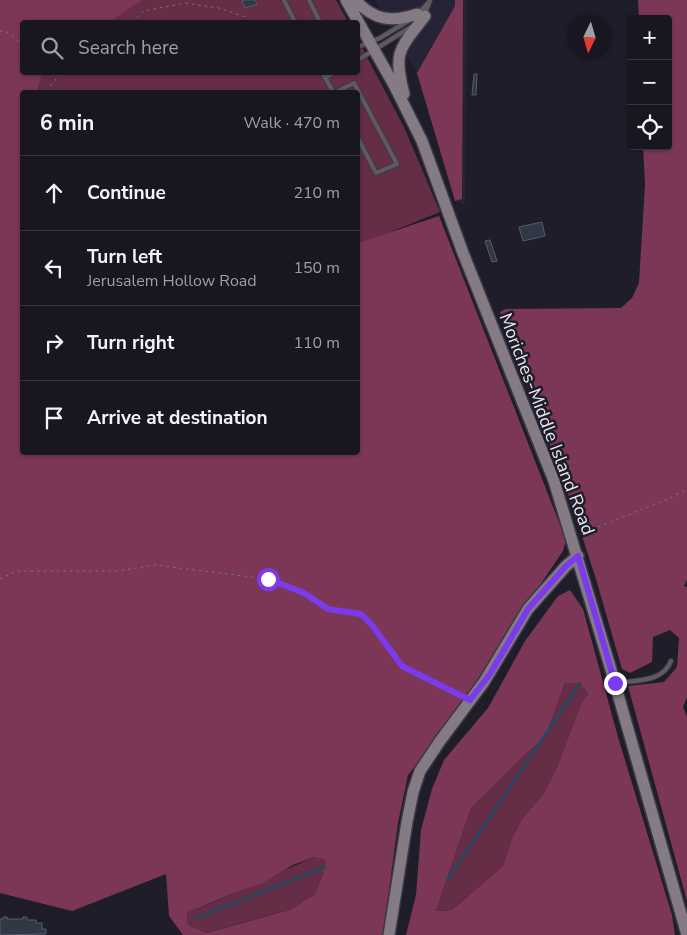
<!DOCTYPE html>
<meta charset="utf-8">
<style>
:root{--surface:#181620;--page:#211f29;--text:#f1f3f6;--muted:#9f9fa5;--line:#36353e}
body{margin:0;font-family:"Nunito Sans",sans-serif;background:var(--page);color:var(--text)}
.controls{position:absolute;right:15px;top:15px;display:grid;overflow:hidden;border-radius:5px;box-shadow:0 1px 4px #0004}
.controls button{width:45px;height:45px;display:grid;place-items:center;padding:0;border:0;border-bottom:1px solid var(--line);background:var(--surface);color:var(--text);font:25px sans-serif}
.compass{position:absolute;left:567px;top:15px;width:45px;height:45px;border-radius:50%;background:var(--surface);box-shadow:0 1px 4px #0004;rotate:185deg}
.stop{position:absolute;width:15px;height:15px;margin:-11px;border:4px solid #7c3aed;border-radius:50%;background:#fff}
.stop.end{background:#7c3aed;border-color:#fff;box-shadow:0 1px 5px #0008}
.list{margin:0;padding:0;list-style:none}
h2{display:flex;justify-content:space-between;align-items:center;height:65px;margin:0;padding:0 20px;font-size:21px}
h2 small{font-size:16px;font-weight:400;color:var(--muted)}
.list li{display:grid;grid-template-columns:32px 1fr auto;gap:15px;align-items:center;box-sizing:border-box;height:75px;padding:0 20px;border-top:1px solid var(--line)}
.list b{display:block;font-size:19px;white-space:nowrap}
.list p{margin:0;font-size:16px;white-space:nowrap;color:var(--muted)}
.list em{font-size:16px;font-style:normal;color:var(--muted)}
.icon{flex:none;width:28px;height:28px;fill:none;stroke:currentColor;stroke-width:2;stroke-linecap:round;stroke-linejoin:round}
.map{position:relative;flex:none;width:687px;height:935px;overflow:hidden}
.search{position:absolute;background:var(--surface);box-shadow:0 1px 4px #0004;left:20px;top:20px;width:340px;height:55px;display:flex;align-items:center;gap:12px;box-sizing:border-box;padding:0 18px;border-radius:5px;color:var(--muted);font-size:19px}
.panel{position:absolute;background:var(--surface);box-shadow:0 1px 4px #0004;left:20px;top:90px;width:340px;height:365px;border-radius:5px}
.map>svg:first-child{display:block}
.built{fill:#262337}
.green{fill:#652d46}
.forest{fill:#7b3755;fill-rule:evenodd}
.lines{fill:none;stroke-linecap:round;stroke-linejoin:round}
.stream{stroke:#1e4d61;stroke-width:2.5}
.building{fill:#303846;stroke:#545c6b}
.lane-casing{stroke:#3c3947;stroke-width:6}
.secondary-casing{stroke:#3c3947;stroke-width:14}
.path{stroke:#777481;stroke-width:1;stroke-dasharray:2.5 4;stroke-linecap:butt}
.lane{stroke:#605a60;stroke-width:4}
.secondary{stroke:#847b85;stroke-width:11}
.route{stroke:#7c3aed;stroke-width:6}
.labels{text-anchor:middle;stroke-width:5;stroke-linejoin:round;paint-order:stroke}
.street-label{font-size:18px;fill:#e9e8f2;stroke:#201d2b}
</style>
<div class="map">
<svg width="687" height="935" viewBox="0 0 687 935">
<rect width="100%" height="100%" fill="#201d2b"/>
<path class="built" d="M376,0H467L465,204L460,203L448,140L415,70Z"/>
<path class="green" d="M136,0H336L348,22H96Z
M358,40L404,127L440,212L358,245V92H22L0,77L22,72H358Z
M565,683H580L588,694L581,704L557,767L544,793L522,819L512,838L503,866L452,910L436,911L471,808L531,749L545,738Z
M314,857L327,860L323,875L314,895L289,910L205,933L188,925L187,913L214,902Z"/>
<path class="forest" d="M0,0H142L109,22H22V72L42,73L37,92H22V452H358V243L439,216L566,540L563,551L498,647L463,703L408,775L398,823L383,935H183L169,916L166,874L72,911L0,893ZM314,857L326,860L323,875L314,895L289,910L206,933L188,925L187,913L236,892L262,883L293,865Z
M455,0H463L462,199L455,201L417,73L455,6Z
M638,0H687V580L684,586L687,587V697L683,707L687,717V901L628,686L664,682L677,667L679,638L670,630L653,637L652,662L630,673L622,669L596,579L570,499L500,312L505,309L621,308L632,298L639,283L645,184L643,146H668V19H639Z
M570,590L583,609L618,737L672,915L675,935H406L416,895L421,830L432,789L444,760L488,708L525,641L558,596ZM565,683H580L588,694L581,704L557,767L544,793L522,819L512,838L503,866L452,910L436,911L471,808L531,749L545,738Z"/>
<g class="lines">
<path class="stream" d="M447,880L580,683
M196,918L325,867"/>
</g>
<path class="building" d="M244,0H255L257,4L245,8L242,1Z
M474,74H477L476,95H472Z
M542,222L545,236L523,241L519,227Z
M490,240L497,261L492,262L485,241Z
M3,917H7V919H23V917H27V920H36V923H42V929H46V934L0,935V919H3Z"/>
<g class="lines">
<defs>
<path id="lane" d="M284,0L295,22
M309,0L320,22
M418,14L429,2
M425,14L430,0
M358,47L380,38L408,21
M358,60L411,27
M322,72L333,92
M325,78L335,72
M336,92L354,83L397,164L376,173L358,138
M617,683C637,680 663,682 671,661"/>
<path id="secondary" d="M346,0L394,85L422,141L463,253L554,481L609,663L687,935
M355,0C374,20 391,23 417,14
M404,94C393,51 399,50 425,16
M389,935L407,822L413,792L420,771L440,741L484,682L528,609L566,566L578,556"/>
</defs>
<use href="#lane" class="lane-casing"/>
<use href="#secondary" class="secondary-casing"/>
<path class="path" d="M132,22L144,11L185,3L219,8L245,17
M0,31L7,32L22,44
M134,72L136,76
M48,92L50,86L62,72
M580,534L668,499L687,489
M0,579L17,571H118L155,565L268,579L304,593L328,609L361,614L372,625L402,666L461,695"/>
<use href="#lane" class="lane"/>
<use href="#secondary" class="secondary"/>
</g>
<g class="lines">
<path class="route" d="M268,579L304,593L328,609L361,614L372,625L402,666L470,700L490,674L528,609L566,566L578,556L615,683"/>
</g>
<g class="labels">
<g class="street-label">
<text transform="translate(547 424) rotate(69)" y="6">Moriches-Middle Island Road</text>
</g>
</g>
</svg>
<div class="controls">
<button>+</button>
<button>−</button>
<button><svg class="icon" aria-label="locate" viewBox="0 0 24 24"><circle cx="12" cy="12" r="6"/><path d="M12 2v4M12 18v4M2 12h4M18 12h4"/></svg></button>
</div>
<svg class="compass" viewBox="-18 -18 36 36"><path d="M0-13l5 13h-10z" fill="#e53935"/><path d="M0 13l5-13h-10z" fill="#9f9fa5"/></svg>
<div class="stop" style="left:268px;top:579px"></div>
<div class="stop end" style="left:615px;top:683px"></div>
<div class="search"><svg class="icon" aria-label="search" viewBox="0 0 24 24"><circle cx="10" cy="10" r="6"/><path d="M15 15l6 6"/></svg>Search here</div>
<section class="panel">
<h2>6 min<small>Walk · 470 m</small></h2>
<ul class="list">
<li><svg class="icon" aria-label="ahead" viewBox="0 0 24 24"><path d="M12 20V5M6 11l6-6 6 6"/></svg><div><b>Continue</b></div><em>210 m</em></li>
<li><svg class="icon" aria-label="left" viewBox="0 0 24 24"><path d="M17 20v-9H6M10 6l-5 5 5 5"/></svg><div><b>Turn left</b><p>Jerusalem Hollow Road</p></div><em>150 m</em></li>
<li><svg class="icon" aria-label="right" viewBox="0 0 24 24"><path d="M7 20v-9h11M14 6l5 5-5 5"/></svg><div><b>Turn right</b></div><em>110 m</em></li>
<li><svg class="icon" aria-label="arrive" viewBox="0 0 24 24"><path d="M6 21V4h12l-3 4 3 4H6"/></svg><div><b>Arrive at destination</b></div></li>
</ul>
</section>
</div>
